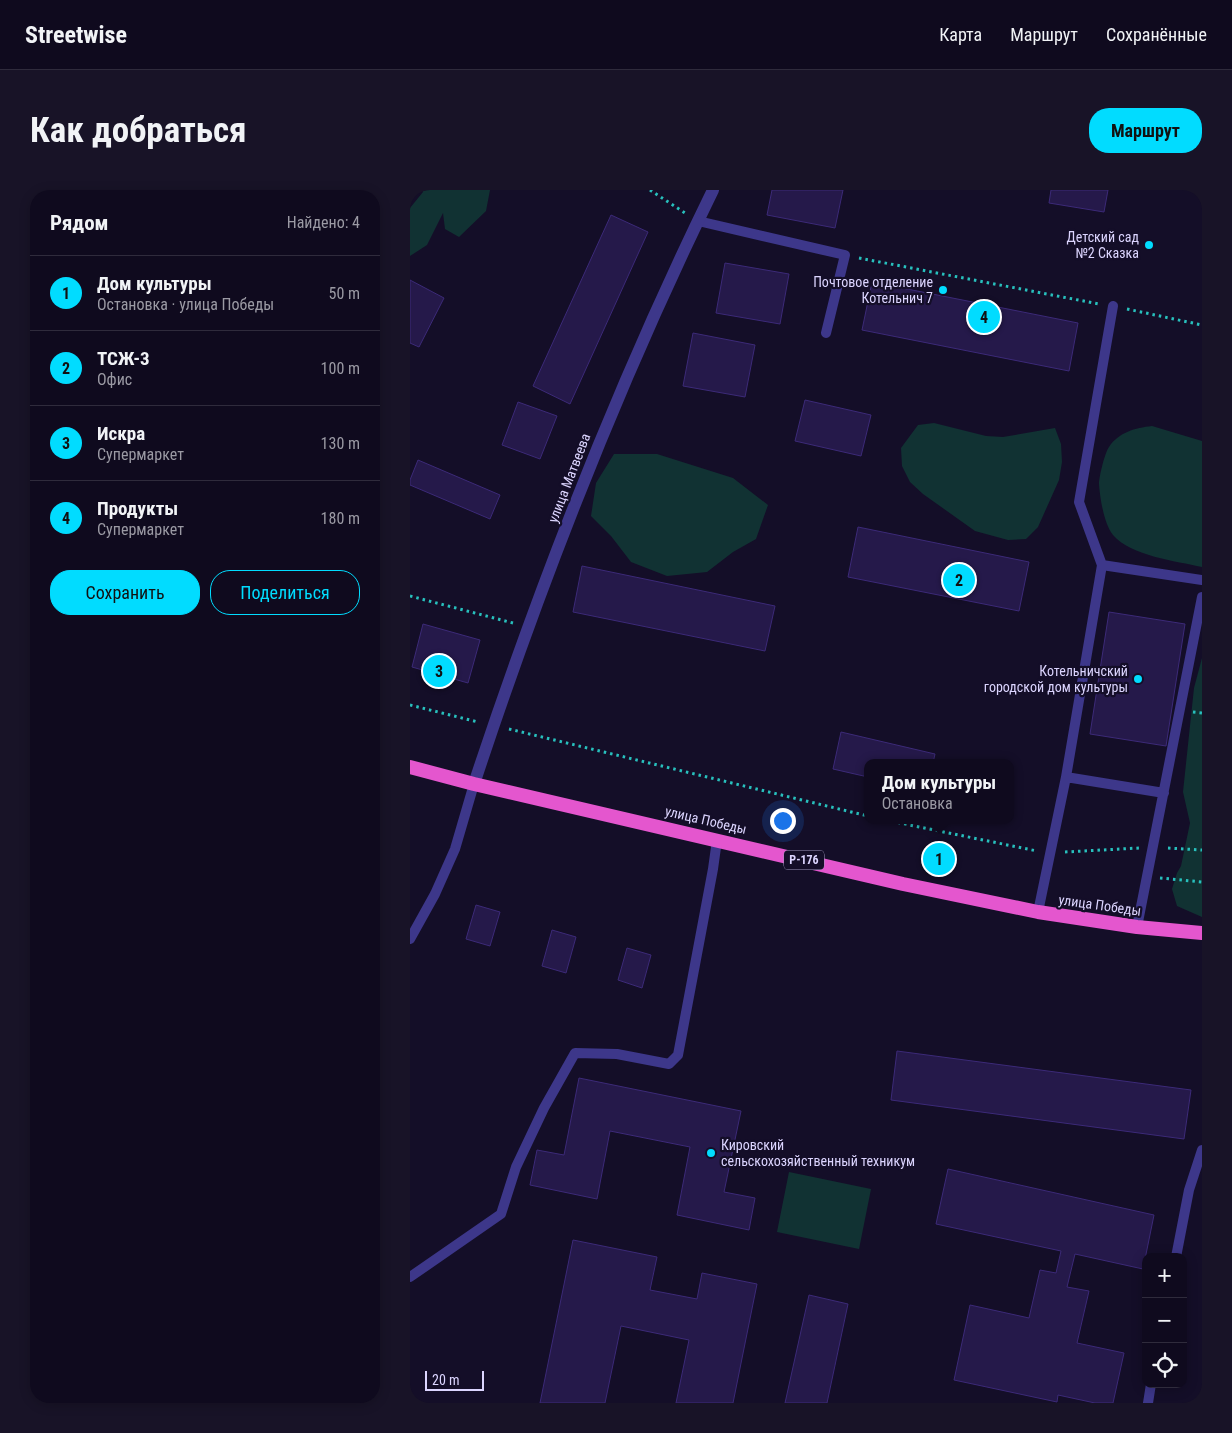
<!DOCTYPE html>
<html lang="ru">
<meta charset="utf-8">
<style>
:root{--surface:#0f0a1e;--page:#181327;--text:#f1f3f6;--muted:#9b9aa4;--line:#2f2b3c;--accent:#01dcff}
body{margin:0;font-family:"Roboto Condensed",sans-serif;background:var(--page);color:var(--text)}
.controls{position:absolute;right:15px;bottom:15px;display:grid;overflow:hidden;border-radius:10px;box-shadow:0 2px 12px #0003}
.controls button{width:45px;height:45px;display:grid;place-items:center;padding:0;border:0;border-bottom:1px solid var(--line);background:var(--surface);color:var(--text);font:25px sans-serif}
.scale{position:absolute;left:15px;bottom:12px;width:59px;box-sizing:border-box;padding-left:5px;border:2px solid #dcd5ff;border-top:0;font-size:14px;line-height:18px;white-space:nowrap;color:#dcd5ff;-webkit-text-stroke:4px #140e28;paint-order:stroke}
.you{position:absolute;left:372px;top:630px;width:18px;height:18px;margin:-12px;border:4px solid #fff;border-radius:50%;background:#1a73e8;box-shadow:0 0 0 8px #1a73e833}
.badge{display:grid;place-items:center;width:32px;height:32px;border-radius:50%;background:var(--accent);color:#111;font-size:16px;font-weight:700}
.pin{position:absolute;translate:-50% -50%;border:2px solid #fff;box-shadow:0 1px 5px #0006}
.popup{position:absolute;left:454px;top:569px;width:150px;height:65px;box-sizing:border-box;display:grid;place-content:center;border-radius:10px;background:var(--surface);filter:drop-shadow(0 1px 4px #0005);font-size:16px;white-space:nowrap;color:var(--muted)}
.popup b{font-size:19px;color:var(--text)}
.popup::after{content:'';position:absolute;left:50%;top:100%;margin-left:-10px;border:10px solid transparent;border-top-color:var(--surface)}
.list{margin:0;padding:0;list-style:none}
h2{display:flex;justify-content:space-between;align-items:center;height:65px;margin:0;padding:0 20px;font-size:21px}
h2 small{font-size:16px;font-weight:400;color:var(--muted)}
.list li{display:grid;grid-template-columns:32px 1fr auto;gap:15px;align-items:center;box-sizing:border-box;height:75px;padding:0 20px;border-top:1px solid var(--line)}
.list b{display:block;font-size:19px;white-space:nowrap}
.list p{margin:0;font-size:16px;white-space:nowrap;color:var(--muted)}
.list em{font-size:16px;font-style:normal;color:var(--muted)}
.actions{display:flex;gap:10px;padding:15px 20px}
.actions a{flex:1;padding:11px 0;border:1px solid var(--accent);border-radius:20px;text-align:center;font-size:18px;color:var(--accent)}
.actions .main{background:var(--accent);color:#111}
.icon{flex:none;width:28px;height:28px;fill:none;stroke:currentColor;stroke-width:2;stroke-linecap:round;stroke-linejoin:round}
.map{position:relative;flex:none;width:792px;height:1213px;overflow:hidden;border-radius:20px}
header{display:flex;align-items:center;gap:30px;box-sizing:border-box;height:70px;padding:0 25px;background:var(--surface);border-bottom:1px solid var(--line)}
header strong{font-size:24px}
nav{display:flex;gap:28px;margin-inline-start:auto;font-size:18px}
.intro{display:flex;align-items:center;justify-content:space-between;box-sizing:border-box;height:120px;padding:0 30px}
h1{margin:0;font-size:35px}
.button{padding:12px 22px;border-radius:20px;background:var(--accent);color:#111;font-size:18px;font-weight:700}
main{display:flex;gap:30px;padding:0 30px}
aside{flex:1;background:var(--surface);border-radius:20px;box-shadow:0 2px 12px #0003}
.map>svg:first-child{display:block}
.green{fill:#113233}
.building{fill:#25194a;stroke:#3c2a78}
.lines{fill:none;stroke-linecap:round;stroke-linejoin:round}
.path{stroke:#28c0bd;stroke-width:3;stroke-dasharray:2.5 4;stroke-linecap:butt}
.service{stroke:#3d378a;stroke-width:10}
.minor{stroke:#3d378a;stroke-width:12}
.trunk{stroke:#e456ce;stroke-width:14}
.poi-dot{fill:#01dcff;stroke:#140e28;stroke-width:2}
.labels{text-anchor:middle;stroke-width:4.5;stroke-linejoin:round;paint-order:stroke}
.shield{fill:#140e28;stroke:#a099be;stroke-width:1}
.shield-label{font-size:12px;font-weight:bold;fill:#dcd5ff}
.poi-label{font-size:14px;fill:#dcd5ff;stroke:#140e28;text-anchor:end}
.street-label{font-size:14px;fill:#dcd5ff;stroke:#140e28}
</style>
<header>
<strong>Streetwise</strong>
<nav><a>Карта</a><a>Маршрут</a><a>Сохранённые</a></nav>
</header>
<div class="intro"><h1>Как добраться</h1><a class="button">Маршрут</a></div>
<main>
<aside>
<h2>Рядом<small>Найдено: 4</small></h2>
<ul class="list">
<li><span class="badge">1</span><div><b>Дом культуры</b><p>Остановка · улица Победы</p></div><em>50 m</em></li>
<li><span class="badge">2</span><div><b>ТСЖ-3</b><p>Офис</p></div><em>100 m</em></li>
<li><span class="badge">3</span><div><b>Искра</b><p>Супермаркет</p></div><em>130 m</em></li>
<li><span class="badge">4</span><div><b>Продукты</b><p>Супермаркет</p></div><em>180 m</em></li>
</ul>
<div class="actions"><a class="main">Сохранить</a><a>Поделиться</a></div>
</aside>
<div class="map">
<svg width="792" height="1213" viewBox="0 0 792 1213">
<rect width="100%" height="100%" fill="#140e28"/>
<path class="green" d="M12,0H80L76,21L49,47L35,39L33,23L17,55L0,66V18L13,2Z
M524,233L576,246L593,247L645,238L651,254L652,272L649,290L628,337L616,349L598,350L565,341L513,304L500,292L492,276L491,258L508,235Z
M742,236L792,251V377C766,371 721,366 703,345C694,334 690,308 689,294C689,287 695,262 699,257C709,242 725,238 742,236Z
M204,264H247L323,288L358,315L346,349L323,362L297,382L257,386L221,372L201,346L181,326L186,293Z
M792,468V727L767,716L762,699L767,683L771,676L780,633L773,602L784,498Z
M379,982L461,999L449,1059L367,1042Z"/>
<path class="building" d="M362,0H433L425,38L357,25Z
M641,0H698L694,22L639,13Z
M201,25L238,42L160,214L123,196Z
M315,73L379,84L370,134L306,123Z
M0,90L34,108L9,157L0,153Z
M462,92L668,133L659,181L452,140Z
M283,143L345,155L335,207L273,196Z
M395,210L461,225L451,266L385,251Z
M108,212L147,226L130,269L92,255Z
M8,270L90,305L80,329L0,295V290Z
M448,337L619,372L609,421L438,387Z
M172,376L365,416L355,461L163,422Z
M699,422L775,434L756,556L680,544Z
M13,434L70,450L58,493L2,477Z
M431,542L525,564L523,573H458V587L423,579Z
M66,715L90,722L80,756L56,749Z
M142,740L166,747L156,783L132,776Z
M217,758L241,765L232,798L208,790Z
M487,861L781,900L774,949L481,910Z
M169,888L331,921L314,1002L345,1008L339,1040L267,1025L280,957L200,941L187,1009L120,995L127,960L154,965Z
M538,979L744,1025L733,1079L665,1064L657,1097L679,1101L667,1153L714,1163L703,1213H685L648,1205L647,1212L544,1190L560,1115L619,1128L630,1080L646,1083L651,1061L526,1034Z
M163,1050L247,1067L240,1100L287,1109L292,1083L347,1094L323,1213H266L279,1150L211,1136L195,1213H130Z
M399,1105L438,1114L417,1213H375Z"/>
<g class="lines">
<path class="path" d="M240,0L275,23
M449,68L689,114
M717,119L792,135
M0,406L103,433
M0,515L68,532
M783,522L792,523
M99,539L458,626
M475,630L627,661
M758,658L792,660
M655,662L729,658
M750,688L792,692"/>
<path class="service" d="M288,31L435,65L416,143
M692,375L792,390
M656,587L754,603
M628,722L656,587L692,375L669,312L703,116
M727,737L792,407
M0,749L25,704L45,659L64,594
M766,1067L779,1000L792,960
M0,1087L91,1024L106,977L134,918L165,863L207,864L259,874L268,865L303,679L307,650
M738,1213L741,1194"/>
<path class="minor" d="M64,594C131,391 209,192 303,0"/>
<path class="trunk" d="M0,577L64,594L493,694L628,722L727,737L792,743"/>
</g>
<g class="poi-dot">
<circle cx="739" cy="55" r="5"/>
<circle cx="533" cy="100" r="5"/>
<circle cx="728" cy="489" r="5"/>
<circle cx="301" cy="963" r="5"/>
</g>
<g class="labels">
<rect class="shield" x="374" y="660.5" width="40" height="19" rx="4"/>
<g class="shield-label">
<text x="394" y="674">Р-176</text>
</g>
<g class="poi-label">
<text x="729" y="52">Детский сад<tspan x="729" dy="16">№2 Сказка</tspan></text>
<text x="523" y="97">Почтовое отделение<tspan x="523" dy="16">Котельнич 7</tspan></text>
<text x="718" y="486">Котельничский<tspan x="718" dy="16">городской дом культуры</tspan></text>
<text x="311" y="960" text-anchor="start">Кировский<tspan x="311" dy="16">сельскохозяйственный техникум</tspan></text>
</g>
<g class="street-label">
<text transform="translate(159 288) rotate(-69)" y="5">улица Матвеева</text>
<text transform="translate(296 630) rotate(13)" y="5">улица Победы</text>
<text transform="translate(690 715) rotate(8)" y="5">улица Победы</text>
</g>
</g>
</svg>
<div class="controls">
<button>+</button>
<button>−</button>
<button><svg class="icon" aria-label="locate" viewBox="0 0 24 24"><circle cx="12" cy="12" r="6"/><path d="M12 2v4M12 18v4M2 12h4M18 12h4"/></svg></button>
</div>
<div class="scale">20 m</div>
<div class="you"></div>
<div class="pin badge" style="left:529px;top:669px">1</div>
<div class="popup"><b>Дом культуры</b>Остановка</div>
<div class="pin badge" style="left:549px;top:390px">2</div>
<div class="pin badge" style="left:29px;top:481px">3</div>
<div class="pin badge" style="left:574px;top:127px">4</div>
</div>
</main>
